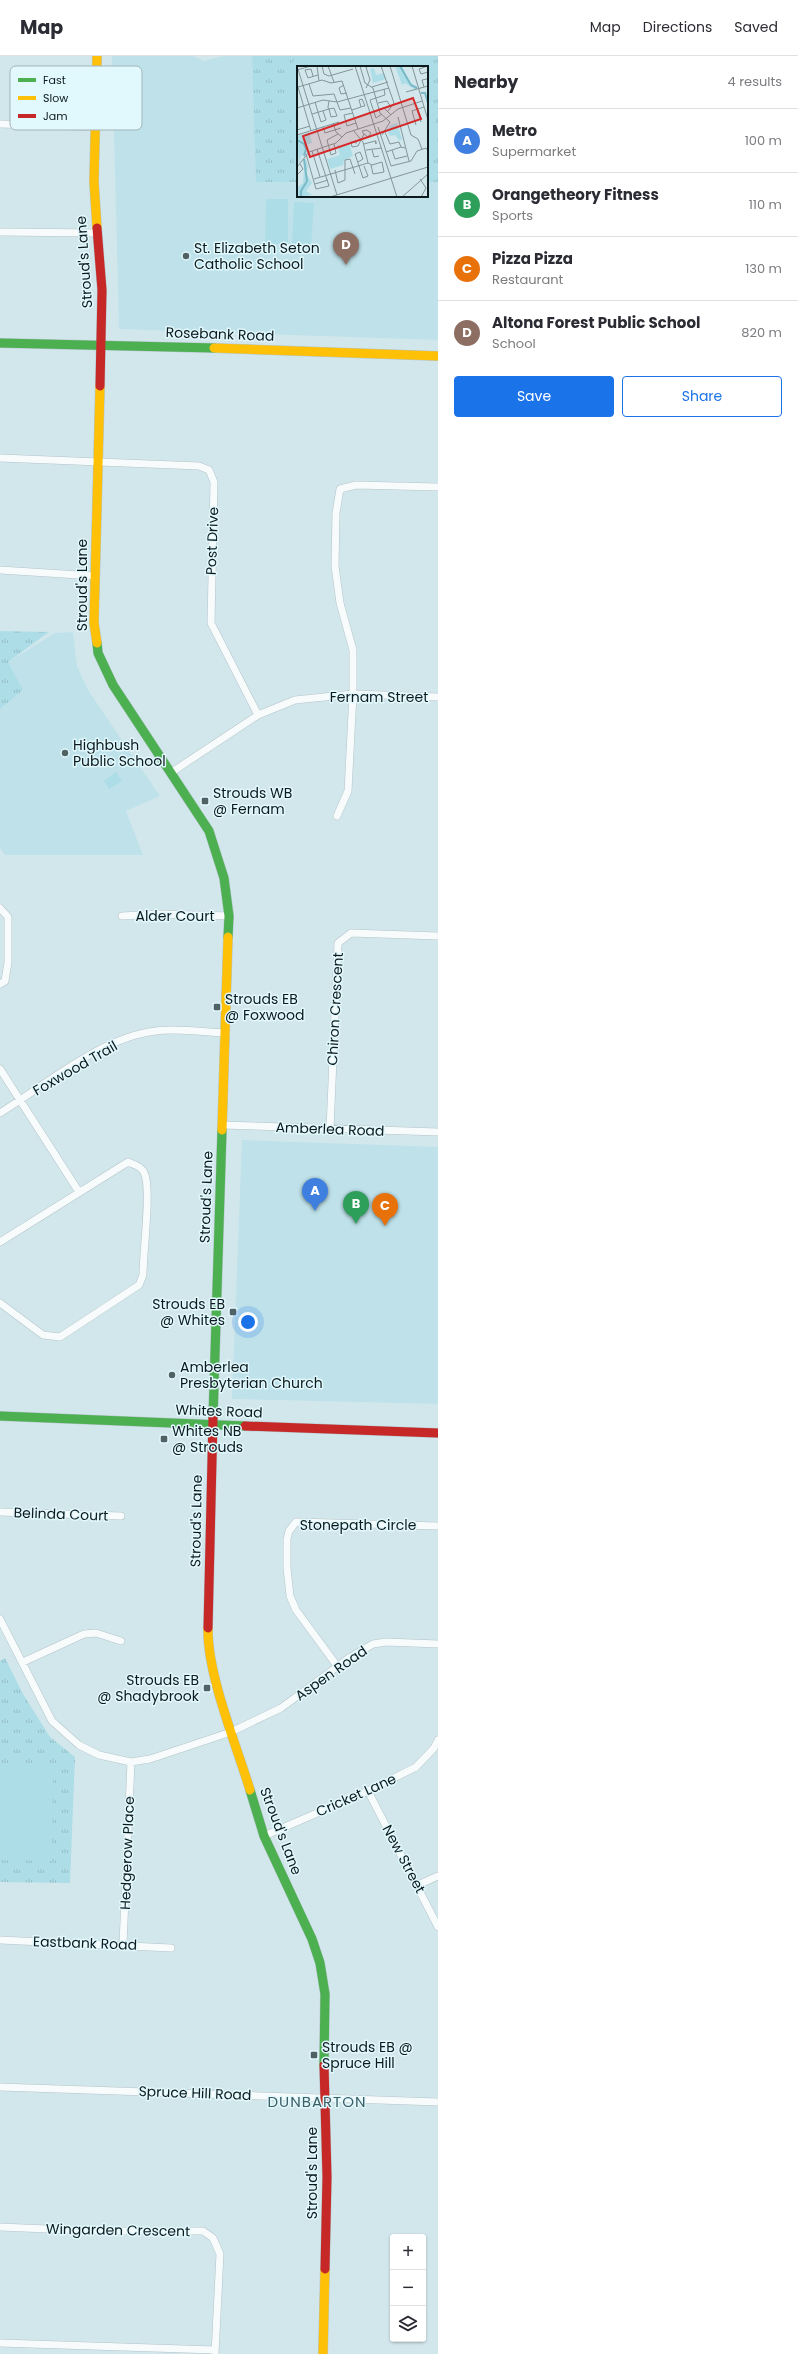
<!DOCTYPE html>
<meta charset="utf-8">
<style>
:root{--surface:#fff;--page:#f2f2f3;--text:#2b2b33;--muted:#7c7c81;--line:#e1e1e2;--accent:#1a73e8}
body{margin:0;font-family:Poppins,sans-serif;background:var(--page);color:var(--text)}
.controls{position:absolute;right:12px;bottom:12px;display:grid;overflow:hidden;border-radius:4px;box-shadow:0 1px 3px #0004}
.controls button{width:36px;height:36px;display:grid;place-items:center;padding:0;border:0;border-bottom:1px solid var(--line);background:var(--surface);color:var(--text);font:20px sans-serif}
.you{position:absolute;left:248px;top:1266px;width:14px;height:14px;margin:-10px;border:3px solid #fff;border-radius:50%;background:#1a73e8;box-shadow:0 0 0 6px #1a73e833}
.badge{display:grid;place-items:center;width:26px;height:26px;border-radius:50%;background:var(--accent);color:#fff;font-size:13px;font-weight:700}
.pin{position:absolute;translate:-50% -33px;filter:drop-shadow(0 1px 2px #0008)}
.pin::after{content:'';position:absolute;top:21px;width:14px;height:12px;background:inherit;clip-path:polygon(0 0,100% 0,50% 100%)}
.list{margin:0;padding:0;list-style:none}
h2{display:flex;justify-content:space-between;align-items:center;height:52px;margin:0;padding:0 16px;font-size:17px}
h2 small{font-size:13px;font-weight:400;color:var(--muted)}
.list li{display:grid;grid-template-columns:26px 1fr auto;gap:12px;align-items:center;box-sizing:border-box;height:64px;padding:0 16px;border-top:1px solid var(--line)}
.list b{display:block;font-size:15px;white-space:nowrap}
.list p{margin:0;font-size:13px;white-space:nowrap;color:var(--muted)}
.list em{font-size:13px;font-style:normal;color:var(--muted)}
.actions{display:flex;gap:8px;padding:12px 16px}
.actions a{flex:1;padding:9px 0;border:1px solid var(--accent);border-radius:4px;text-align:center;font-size:14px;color:var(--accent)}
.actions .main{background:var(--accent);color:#fff}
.icon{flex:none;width:22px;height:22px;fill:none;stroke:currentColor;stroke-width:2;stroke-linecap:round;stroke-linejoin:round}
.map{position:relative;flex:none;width:438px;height:2298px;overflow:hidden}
header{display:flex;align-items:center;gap:24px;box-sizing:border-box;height:56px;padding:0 20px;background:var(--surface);border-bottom:1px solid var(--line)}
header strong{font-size:19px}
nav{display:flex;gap:22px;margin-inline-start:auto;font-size:14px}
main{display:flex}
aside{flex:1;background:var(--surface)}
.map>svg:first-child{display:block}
.built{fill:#bfe2ea}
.grass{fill:url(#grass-tufts)}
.pitch{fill:#addde7}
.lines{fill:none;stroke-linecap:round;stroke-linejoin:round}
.street-casing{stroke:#b4c4c8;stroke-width:8}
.fast-casing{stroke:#b4c4c8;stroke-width:10}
.slow-casing{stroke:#b4c4c8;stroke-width:10}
.jam-casing{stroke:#b4c4c8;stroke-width:10}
.street{stroke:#f8fbfc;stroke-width:7}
.fast{stroke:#4caf50;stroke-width:9}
.slow{stroke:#ffc107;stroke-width:9}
.jam{stroke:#c62828;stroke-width:9}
.poi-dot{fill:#516265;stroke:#e1f8fd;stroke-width:1.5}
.labels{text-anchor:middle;stroke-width:3;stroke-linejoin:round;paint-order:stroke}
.poi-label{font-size:14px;fill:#0c1a1d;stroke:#e1f8fd;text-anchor:start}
.street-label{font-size:14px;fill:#0c1a1d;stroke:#e1f8fd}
.neighbourhood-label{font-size:15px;letter-spacing:1px;fill:#3c5e65;stroke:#e1f8fd}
.inset-river{fill:none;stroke:#7abac8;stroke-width:2}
.inset-road{fill:none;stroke:#839599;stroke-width:1}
.view{fill:#d62828;fill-opacity:0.15;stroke:#d62828;stroke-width:2}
.inset-edge{fill:none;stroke:#0c1a1d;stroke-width:2}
.key{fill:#e1f8fd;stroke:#a1b5ba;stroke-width:1}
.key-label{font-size:11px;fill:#0c1a1d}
</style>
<header>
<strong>Map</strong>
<nav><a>Map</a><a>Directions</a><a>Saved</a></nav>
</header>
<main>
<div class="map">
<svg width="438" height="2298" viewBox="0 0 438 2298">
<defs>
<pattern id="grass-tufts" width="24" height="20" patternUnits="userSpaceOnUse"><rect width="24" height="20" fill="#addde7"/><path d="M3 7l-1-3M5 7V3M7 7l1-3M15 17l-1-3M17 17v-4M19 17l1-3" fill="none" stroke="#94bdc6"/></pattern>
</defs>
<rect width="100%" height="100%" fill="#d2e7ec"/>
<path class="built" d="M112,0H193L204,5L223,0H252L257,126H298V140H427V126H438V284L119,273Z
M73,576L77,610L88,634L160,740L126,755L143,799H5L0,792V653L23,634L8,606L55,577Z
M242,1084L438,1091V1348L232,1343Z"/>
<path class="grass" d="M252,0H438V126H427V11H298V126H256Z
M0,575L49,576L8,606L23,634L0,653Z
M116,716L122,725L109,733L104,725Z
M5,1602L23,1638L50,1681L75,1701L70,1827L0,1826V1605Z"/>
<path class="pitch" d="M296,0H428L438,91L430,107L427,108V11H298V111H294L288,16Z
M266,143H288V188H265Z
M294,146L314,147L311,190L292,189Z
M0,1710H53L52,1805L0,1804Z"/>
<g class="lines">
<defs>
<path id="street" d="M0,68L96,71
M0,176L97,177
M0,402L199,410L209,414L214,426L211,567L258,659
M0,514L95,520
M172,716L258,659L295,644L353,638L438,641
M337,760L348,735L353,638V594L340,547L335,510L336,457L340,433L356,429L438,431
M0,852L8,861V906L5,925L0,928
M122,860L159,858L229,860
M0,1013L79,1136
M0,1057C46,1029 101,981 156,975C178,972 204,976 226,977
M222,1069L438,1076
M330,1073L338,887L351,877L438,880
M0,1186L128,1106C135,1109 142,1110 145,1119C151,1136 143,1197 143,1219L139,1229L60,1281L43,1279L0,1247
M0,1456L121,1460
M0,1563L52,1665L79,1689L99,1699L131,1706L150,1703L231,1676L281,1652L349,1602L373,1588L386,1586L438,1588
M23,1606L84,1578L96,1577L121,1585
M338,1611L296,1554L290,1540L287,1512V1483L289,1475L296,1466L438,1470
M368,1735L438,1871
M264,1780L368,1735L416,1711L434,1692L438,1684
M418,1829L438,1820
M0,1884L171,1892
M123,1888L131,1706
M0,2031L438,2046
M0,2171L94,2175H203L213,2182L220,2198L215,2298
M0,2287L215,2294"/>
<path id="fast" d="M0,287L214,292
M97,587L98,597L113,629L209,775L224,822L229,860L228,881
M0,1360L245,1370
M213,1362L222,1074
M250,1734L264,1780L312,1883L320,1907L325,1938L324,2009"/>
<path id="slow" d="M97,0L94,126L97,172
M214,292L438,300
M97,587L94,567L100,330
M222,1074L228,881
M208,1572C207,1618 236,1688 250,1734
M323,2298L325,2213"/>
<path id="jam" d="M97,172L102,234L100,330
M245,1370L438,1377
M208,1572L213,1362
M324,2009L327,2121L325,2213"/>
</defs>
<use href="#street" class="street-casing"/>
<use href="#fast" class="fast-casing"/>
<use href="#slow" class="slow-casing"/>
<use href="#jam" class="jam-casing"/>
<use href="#street" class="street"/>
<use href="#fast" class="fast"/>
<use href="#slow" class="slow"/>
<use href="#jam" class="jam"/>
</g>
<g class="poi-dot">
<circle cx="186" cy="200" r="4"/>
<circle cx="65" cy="697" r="4"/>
<rect x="201" y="741" width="8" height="8" rx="2"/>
<rect x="213" y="947" width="8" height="8" rx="2"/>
<rect x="229" y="1252" width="8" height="8" rx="2"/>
<circle cx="172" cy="1319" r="4"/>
<rect x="160" y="1379" width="8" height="8" rx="2"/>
<rect x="203" y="1628" width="8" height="8" rx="2"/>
<rect x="310" y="1995" width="8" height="8" rx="2"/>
</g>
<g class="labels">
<g class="poi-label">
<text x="194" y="197">St. Elizabeth Seton<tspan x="194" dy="16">Catholic School</tspan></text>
<text x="73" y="694">Highbush<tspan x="73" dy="16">Public School</tspan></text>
<text x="213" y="742">Strouds WB<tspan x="213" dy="16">@ Fernam</tspan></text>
<text x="225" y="948">Strouds EB<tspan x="225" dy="16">@ Foxwood</tspan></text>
<text x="225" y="1253" text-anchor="end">Strouds EB<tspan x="225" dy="16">@ Whites</tspan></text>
<text x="180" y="1316">Amberlea<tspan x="180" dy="16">Presbyterian Church</tspan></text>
<text x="172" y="1380">Whites NB<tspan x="172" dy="16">@ Strouds</tspan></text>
<text x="199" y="1629" text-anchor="end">Strouds EB<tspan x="199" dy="16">@ Shadybrook</tspan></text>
<text x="322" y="1996">Strouds EB @<tspan x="322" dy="16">Spruce Hill</tspan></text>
</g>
<g class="street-label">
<text transform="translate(84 206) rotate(-94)" y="5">Stroud's Lane</text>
<text transform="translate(220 278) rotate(2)" y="5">Rosebank Road</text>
<text transform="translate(212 485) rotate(-88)" y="5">Post Drive</text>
<text transform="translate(82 529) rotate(-90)" y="5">Stroud's Lane</text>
<text x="379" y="646">Fernam Street</text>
<text x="175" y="865">Alder Court</text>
<text transform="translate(335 953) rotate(-87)" y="5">Chiron Crescent</text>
<text transform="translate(75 1012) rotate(-30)" y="5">Foxwood Trail</text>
<text transform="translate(330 1073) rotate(2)" y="5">Amberlea Road</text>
<text transform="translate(206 1141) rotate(-88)" y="5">Stroud's Lane</text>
<text transform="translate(219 1355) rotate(2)" y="5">Whites Road</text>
<text transform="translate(61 1458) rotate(2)" y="5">Belinda Court</text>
<text transform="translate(196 1465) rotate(-89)" y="5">Stroud's Lane</text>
<text x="358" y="1474">Stonepath Circle</text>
<text transform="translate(331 1617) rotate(-35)" y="5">Aspen Road</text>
<text transform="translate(356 1739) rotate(-24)" y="5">Cricket Lane</text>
<text transform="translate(281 1775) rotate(69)" y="5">Stroud's Lane</text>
<text transform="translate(127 1797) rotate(-88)" y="5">Hedgerow Place</text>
<text transform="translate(404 1803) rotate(62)" y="5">New Street</text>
<text transform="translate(85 1887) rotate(2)" y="5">Eastbank Road</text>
<text transform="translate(195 2037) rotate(2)" y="5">Spruce Hill Road</text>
<text transform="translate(312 2117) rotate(-90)" y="5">Stroud's Lane</text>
<text transform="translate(118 2174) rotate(1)" y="5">Wingarden Crescent</text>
</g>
<g class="neighbourhood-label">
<text x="317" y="2051">DUNBARTON</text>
</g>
</g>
<g transform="translate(297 10)">
<rect width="131" height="131" fill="#d2e7ec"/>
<path d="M77,2L79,9L87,7L89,13L76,17L73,3ZM100,57L105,73L103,75L98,69L93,70L90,64L94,59ZM12,66L15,77L9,79L1,73V70ZM52,77L56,90L47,94L46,99L33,103L30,93L43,89L40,79L46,81Z" fill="#addde7"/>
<path d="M98,0H105L114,19L121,23H117L108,17L105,19ZM0,73L7,76L11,86L4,90L2,98ZM8,92L11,100L9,107L15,117L9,125L15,129L0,131V122L6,117Z" fill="#addde7"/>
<path class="inset-river" d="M103,0L114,19L120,22M124,27H128L131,37M0,74L7,78L9,83L7,90M4,131V125L10,115L7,93"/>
<path class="inset-road" d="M0,0L40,129M20,0L22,15M25,0L27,8L32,10L56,3M31,0L37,16M58,0L100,131M63,0L68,17L76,22L83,47L93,56M84,0L97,37L91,45M93,0L114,69L121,73L125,83M115,0L131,54M131,0L122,3L124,8L131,6M0,4L14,0M16,10L14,3L8,4L11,12L21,9M12,18L16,30L37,28L43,44L54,42M47,19L42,22L44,28L50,27M75,21L91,16M127,21L125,14L130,13M69,22L73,14L69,1L73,0M109,26L131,20M18,36L24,56L29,54L26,45M81,37L90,35L94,41M0,42L26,34L40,36L92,22M82,43L87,42L94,49M120,43L124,56M55,44L67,40H68L65,33L62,34L64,41M56,47L47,49L50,60L59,57M15,48L32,43L37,42L40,50L34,51L32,43L31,42V41L32,35M85,48L79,52L73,34L88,29L87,23M101,51L112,95M36,57L39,66L45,71M119,59L115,45L127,41M26,61L28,67L44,62M81,61L94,100L114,95L120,85L129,82L131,85M0,64L13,60M14,65L1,21L25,14L34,17L45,15L61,63M88,66L93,78L102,76L104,81M0,69L42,56M85,69L93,56M60,77L54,76L55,81L61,80L67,68L65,65L70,64L74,67L71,71L67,68M37,78L39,87L34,89L30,74L41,68M67,78L78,75L79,78V75H78M69,84L85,82M75,84L77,91L82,90M95,84L98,93L110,90M15,85L23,111M89,86L104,81L108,82M9,88L19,123L32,120L20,83M61,96L66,93L63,86L58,88L66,112L71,110L67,100M71,97L75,99L85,96L87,106L76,108L74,99M0,101L12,86L39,77L49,67L86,55L101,43L125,35M38,104L41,117L48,114V94L53,93L58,108M0,109L6,103L3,98M17,113L71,97L66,76L56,64M123,113L129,122L124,131M18,118L31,114M33,131L131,101M105,131L131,108"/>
<path class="view" d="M116,32L124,53L13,91L6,70Z"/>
<rect width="131" height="131" class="inset-edge"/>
</g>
<rect x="10" y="10" width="132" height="64" rx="6" class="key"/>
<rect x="18" y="22" width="18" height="4" fill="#4caf50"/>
<rect x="18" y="40" width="18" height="4" fill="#ffc107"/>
<rect x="18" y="58" width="18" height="4" fill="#c62828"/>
<g class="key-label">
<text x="43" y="28">Fast</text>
<text x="43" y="46">Slow</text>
<text x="43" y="64">Jam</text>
</g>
</svg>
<div class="controls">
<button>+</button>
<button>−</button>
<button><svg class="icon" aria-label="layers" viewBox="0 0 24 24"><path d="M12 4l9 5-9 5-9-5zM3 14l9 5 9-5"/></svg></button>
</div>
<div class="you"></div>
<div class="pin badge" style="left:315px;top:1155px;background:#3f7fe0">A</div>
<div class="pin badge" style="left:356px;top:1168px;background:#2e9e5b">B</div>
<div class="pin badge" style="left:385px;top:1170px;background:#e8710a">C</div>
<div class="pin badge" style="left:346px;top:209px;background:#8d6e63">D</div>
</div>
<aside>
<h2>Nearby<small>4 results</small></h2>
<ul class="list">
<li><span class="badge" style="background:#3f7fe0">A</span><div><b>Metro</b><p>Supermarket</p></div><em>100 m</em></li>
<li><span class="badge" style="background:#2e9e5b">B</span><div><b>Orangetheory Fitness</b><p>Sports</p></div><em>110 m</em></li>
<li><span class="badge" style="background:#e8710a">C</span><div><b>Pizza Pizza</b><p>Restaurant</p></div><em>130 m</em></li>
<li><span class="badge" style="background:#8d6e63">D</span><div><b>Altona Forest Public School</b><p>School</p></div><em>820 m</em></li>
</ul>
<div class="actions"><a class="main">Save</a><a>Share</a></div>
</aside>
</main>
